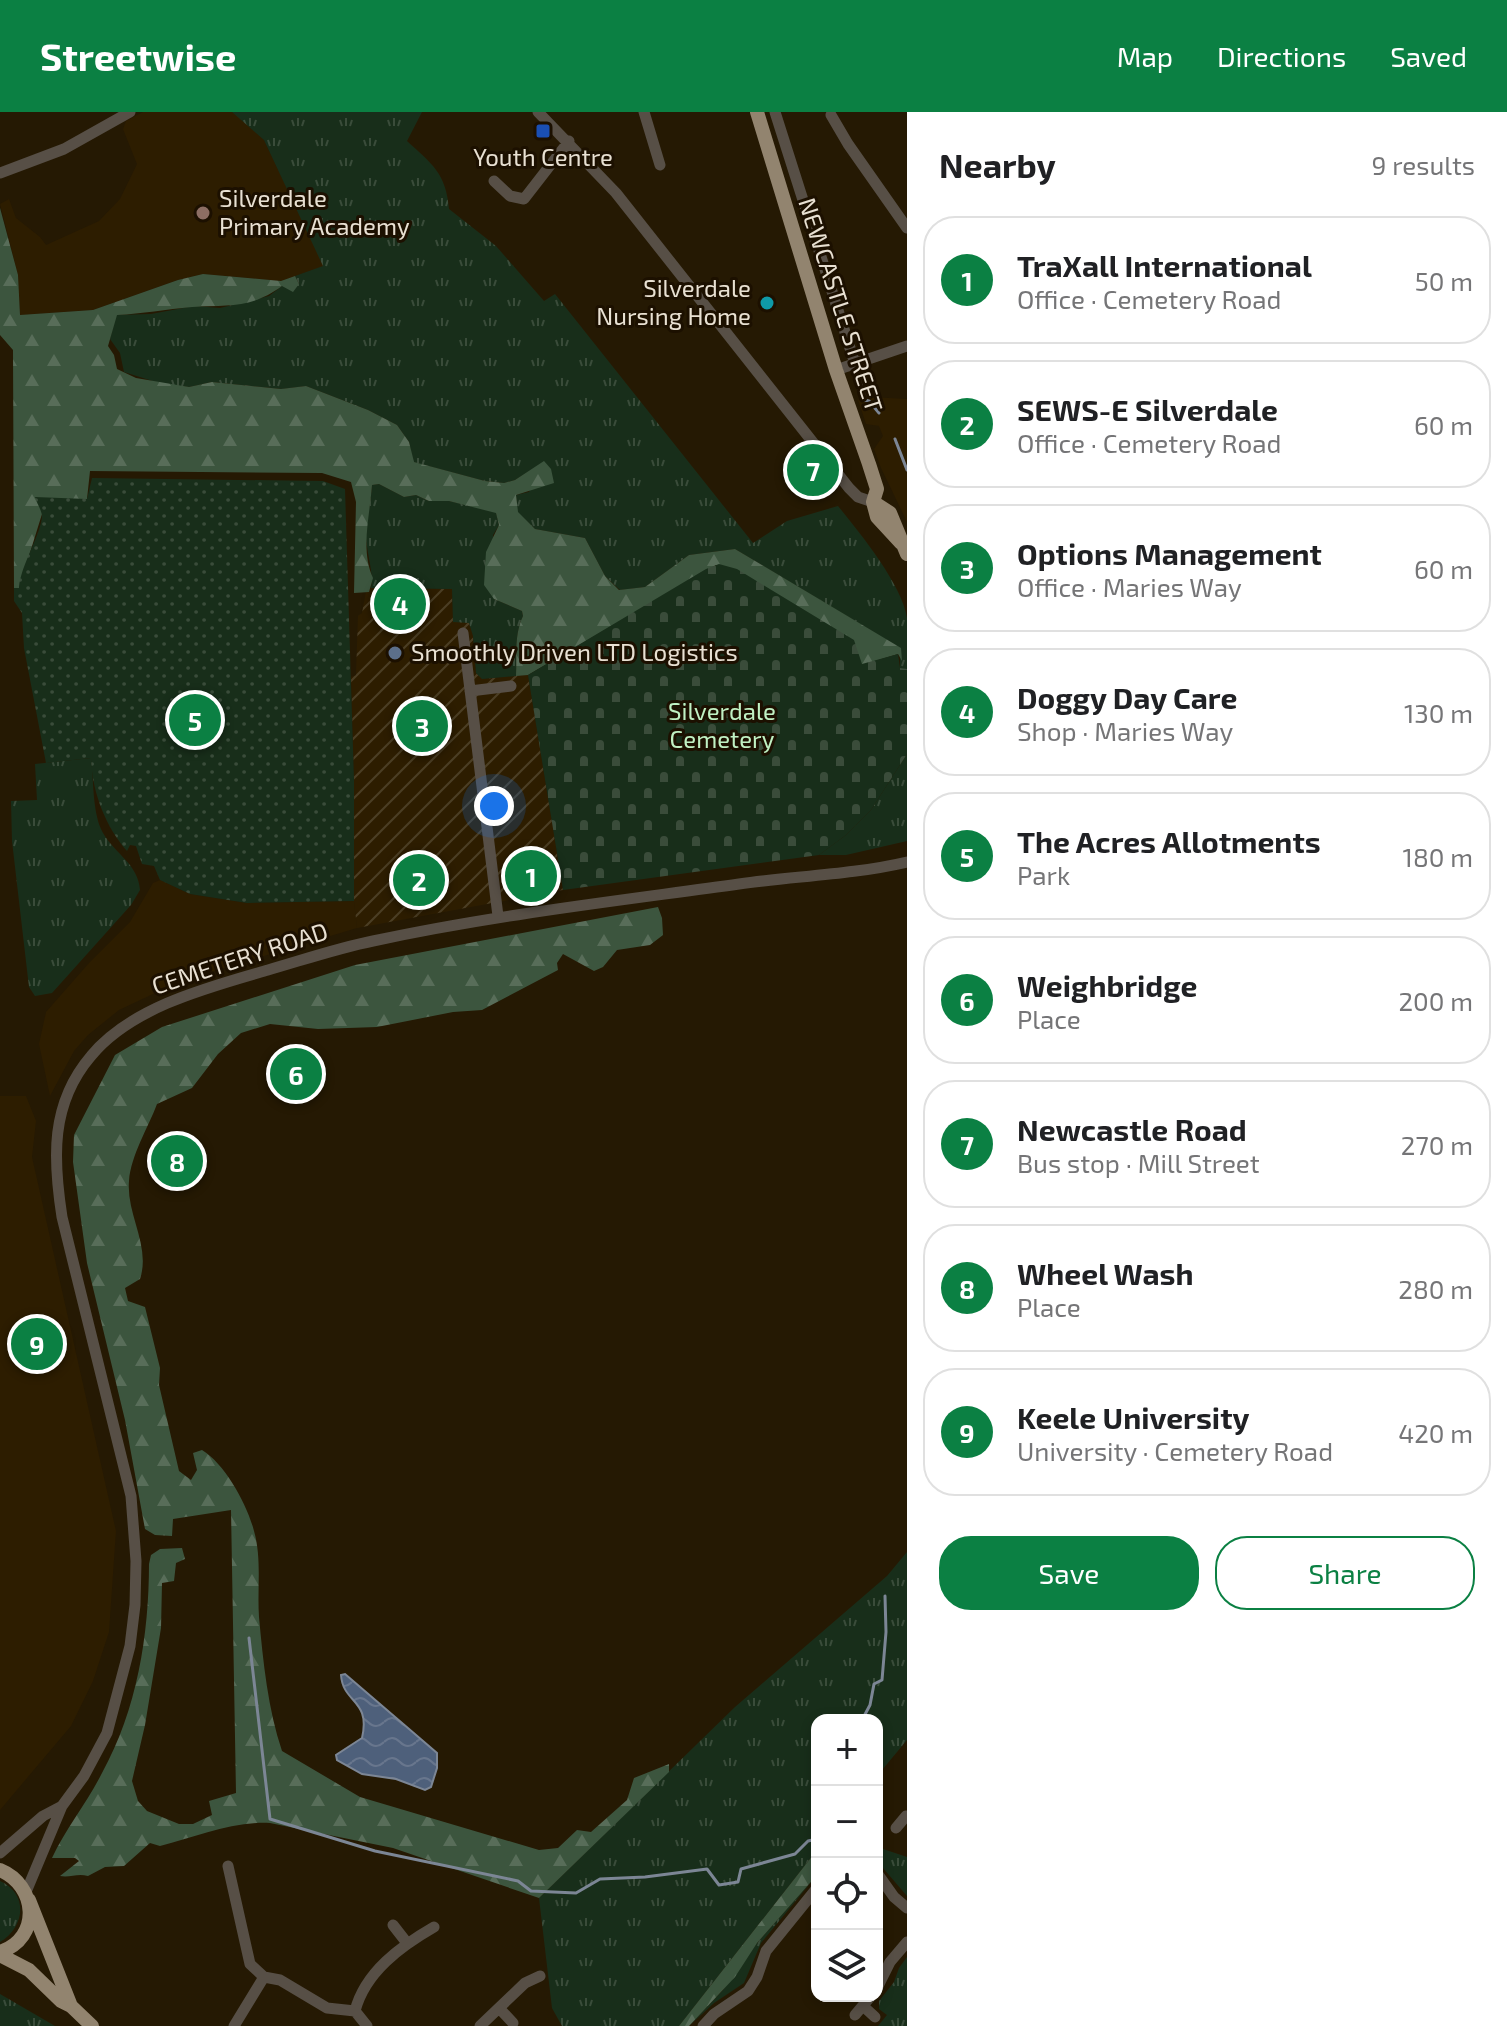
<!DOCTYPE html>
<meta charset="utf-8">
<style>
:root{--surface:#fff;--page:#f6f6f6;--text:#202124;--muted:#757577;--line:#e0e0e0;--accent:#0b8043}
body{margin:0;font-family:"Exo 2",sans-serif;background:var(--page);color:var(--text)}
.controls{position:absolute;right:24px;bottom:24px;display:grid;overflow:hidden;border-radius:16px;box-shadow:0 4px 12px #0003}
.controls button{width:72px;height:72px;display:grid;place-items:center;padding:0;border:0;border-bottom:2px solid var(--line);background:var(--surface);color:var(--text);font:40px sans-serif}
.you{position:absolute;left:494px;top:694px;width:28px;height:28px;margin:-20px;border:6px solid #fff;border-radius:50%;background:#1a73e8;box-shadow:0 0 0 12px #1a73e833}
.badge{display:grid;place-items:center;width:52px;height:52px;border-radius:50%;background:var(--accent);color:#fff;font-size:26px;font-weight:700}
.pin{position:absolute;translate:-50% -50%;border:4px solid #fff;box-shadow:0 2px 8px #0006}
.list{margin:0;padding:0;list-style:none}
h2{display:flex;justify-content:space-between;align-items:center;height:104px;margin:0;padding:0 32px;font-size:34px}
h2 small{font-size:26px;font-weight:400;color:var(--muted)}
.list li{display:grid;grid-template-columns:52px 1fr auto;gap:24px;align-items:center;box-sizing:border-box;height:128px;margin:0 16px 16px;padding:0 16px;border:2px solid var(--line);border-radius:32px}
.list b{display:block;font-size:30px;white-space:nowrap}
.list p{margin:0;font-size:26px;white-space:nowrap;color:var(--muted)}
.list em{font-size:26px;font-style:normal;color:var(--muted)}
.actions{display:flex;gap:16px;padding:24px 32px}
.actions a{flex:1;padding:18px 0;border:2px solid var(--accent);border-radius:32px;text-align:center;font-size:28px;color:var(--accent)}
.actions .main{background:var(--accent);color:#fff}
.icon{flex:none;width:44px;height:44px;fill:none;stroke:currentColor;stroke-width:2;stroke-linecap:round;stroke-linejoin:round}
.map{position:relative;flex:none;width:907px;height:1914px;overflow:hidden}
header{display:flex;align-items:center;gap:48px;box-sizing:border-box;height:112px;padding:0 40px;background:var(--accent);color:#fff}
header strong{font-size:38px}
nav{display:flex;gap:44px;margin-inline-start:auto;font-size:28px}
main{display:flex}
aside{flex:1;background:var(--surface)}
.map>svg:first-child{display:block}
.built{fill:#2d1d00}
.industrial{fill:url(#industrial-furrows)}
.grass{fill:url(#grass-tufts)}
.forest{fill:url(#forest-firs)}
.cemetery{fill:url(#cemetery-stones)}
.garden{fill:url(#garden-dots)}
.water{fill:url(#water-waves);stroke:#7c8695;stroke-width:2}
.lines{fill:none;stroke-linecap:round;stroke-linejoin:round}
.stream{stroke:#7c8695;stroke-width:3}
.minor{stroke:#574f46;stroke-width:11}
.major{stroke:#92846f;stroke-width:14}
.transit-dot{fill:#1a4fb4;stroke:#1c1000;stroke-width:3}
.education-dot{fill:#8d6e63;stroke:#1c1000;stroke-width:3}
.culture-dot{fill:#0f9aa8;stroke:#1c1000;stroke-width:3}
.service-dot{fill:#5c6f8a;stroke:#1c1000;stroke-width:3}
.labels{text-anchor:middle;stroke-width:6;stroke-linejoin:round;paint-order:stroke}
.poi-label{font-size:24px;fill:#e8e0d2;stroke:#1c1000;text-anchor:start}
.street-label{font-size:24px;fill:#e8e0d2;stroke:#1c1000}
.park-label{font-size:24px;fill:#c0f1c3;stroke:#1c1000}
</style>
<header>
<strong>Streetwise</strong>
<nav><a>Map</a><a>Directions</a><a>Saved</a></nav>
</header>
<main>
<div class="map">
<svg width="907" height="1914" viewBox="0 0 907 1914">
<defs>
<pattern id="industrial-furrows" width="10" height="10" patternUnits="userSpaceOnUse" patternTransform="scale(2)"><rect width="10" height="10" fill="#2d1d00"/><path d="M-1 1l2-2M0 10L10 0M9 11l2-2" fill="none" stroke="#4b3e24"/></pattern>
<pattern id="grass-tufts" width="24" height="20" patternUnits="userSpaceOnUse" patternTransform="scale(2)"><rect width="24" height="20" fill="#182e1a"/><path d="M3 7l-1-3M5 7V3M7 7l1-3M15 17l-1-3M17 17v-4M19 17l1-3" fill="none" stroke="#3a4c3a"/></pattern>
<pattern id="forest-firs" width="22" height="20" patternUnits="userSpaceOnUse" patternTransform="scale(2)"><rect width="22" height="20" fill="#3c553e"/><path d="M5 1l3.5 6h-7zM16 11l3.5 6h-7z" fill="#586d59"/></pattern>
<pattern id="cemetery-stones" width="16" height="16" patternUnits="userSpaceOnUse" patternTransform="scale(2)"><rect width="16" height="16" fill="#182e1a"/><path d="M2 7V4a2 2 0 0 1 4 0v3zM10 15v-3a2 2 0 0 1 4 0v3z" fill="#3a4c3a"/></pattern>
<pattern id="garden-dots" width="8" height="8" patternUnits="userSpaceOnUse" patternTransform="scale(2)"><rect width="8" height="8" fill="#182e1a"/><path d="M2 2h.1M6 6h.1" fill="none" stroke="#3a4c3a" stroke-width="1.8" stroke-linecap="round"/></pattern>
<pattern id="water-waves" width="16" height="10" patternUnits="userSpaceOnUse" patternTransform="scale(2)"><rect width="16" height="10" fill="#4e607b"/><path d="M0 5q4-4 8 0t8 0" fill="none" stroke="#68768d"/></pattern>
</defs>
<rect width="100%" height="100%" fill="#251903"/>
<path class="built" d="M143,0H232L236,2L264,28L324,154L281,169L203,162L178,168L93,198L20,203L18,163L0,92L9,87L16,106L40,125L46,133L99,109L120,87L137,52L123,17L126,9Z
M871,285L907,287V410L881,356L874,337L883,324L879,314L866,312L858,288Z
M160,768L190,782L247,791L354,789L357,816L211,860L168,875L119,898L88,923L74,939L50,984L39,932L46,900L89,851L130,810L153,771Z
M0,984H26L36,1009L32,1045L116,1419L109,1520L93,1569L71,1614L0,1698Z"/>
<path class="industrial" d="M371,476L452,477L453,509L469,510L473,524L476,561L483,567L528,563L563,778L357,816L354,789V669L351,565L356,563L358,504L362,501L366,480Z"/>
<path class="grass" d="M232,0H422L407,29C432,52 446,61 449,97L496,134L544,189L555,182L753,431L787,409L838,394C859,420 902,472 907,506C907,522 907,540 907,557H900V536L735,437L689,443L645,475L620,478L605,464L585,426L535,417L517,400L516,383L529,380L544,350L515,368L504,371L485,369L413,350L409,330L397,313L368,298L306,274L282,277L212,270L189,275L162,272L124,260L120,241L110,227L116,203L151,202L194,194L220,196L269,184L282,174L299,172L295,164L323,154L264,28Z
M379,372L404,385L416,383L429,389H449L496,400L499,413L493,423L494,487L522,499L523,504C514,524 517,542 516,564L482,567L476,561L473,524L469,511L453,510L452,477L371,476C374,462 367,442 366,425C366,408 371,390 372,373Z
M907,642V729L846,743H819L846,723L871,698Z
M91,646C94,669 92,701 103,721C116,743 138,752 140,778L131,793L52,881L35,884L29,875L12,729L11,689L37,688L35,652Z
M907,1440V1628L877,1664V1608H817V1738L679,1914H562L552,1896L539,1786L735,1595L887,1464Z
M877,1733L883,1737L907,1745V1784L877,1749Z
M817,1763L761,1831L744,1871L714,1891L689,1914L723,1878L757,1831Z
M0,1769C29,1782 25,1815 0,1830Z
M907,1845V1914H878L887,1903L879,1897V1889L894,1870L899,1856Z
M0,1882L55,1914H0Z"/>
<path class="forest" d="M0,96L18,163L20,203L93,198L178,168L203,162L281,169L295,164L299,172L293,180L282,174C249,198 228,192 192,195C166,197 142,202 117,203L108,234L114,243L117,257L136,266L189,275L212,270L281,277L306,274L368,298L397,313L409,330L414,350L485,369L504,371L515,368L544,349L551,357L554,371L516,383L518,400L535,417L585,426L605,464L619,478L645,475L689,443L735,437L901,536L902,549L898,542L862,553L716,453L528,563L516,564C517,543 514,523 523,504L522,499L494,487L484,473L486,440L499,413L496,401L449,389H429L416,383L404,385L379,372L372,373C370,403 360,438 373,466L369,480L354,481L356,390L351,370L322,361L90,359L87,387L42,402L19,476H14L13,238L0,223Z
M658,795L662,806L663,823L650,833L617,838L603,855L594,859L563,842L557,851L558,858L482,898L453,900L377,915L318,917L270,912L241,921L218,942L192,976L157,992C148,1016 131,1043 129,1069C126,1102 151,1134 140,1167L125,1176L128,1189L145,1195L160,1256L159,1273L179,1359L191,1368L197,1358L193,1341L202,1338C225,1352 247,1392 254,1419C262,1447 257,1477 259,1505C263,1549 268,1598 282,1639L360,1685L539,1738L558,1736L577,1718L591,1720L627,1688L634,1666L669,1652V1660L539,1786L393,1736L270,1711C232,1709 196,1725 160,1734L150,1731L124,1754L105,1755L88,1764C77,1761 70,1766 60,1764L79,1749L75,1746H52C66,1716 87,1691 102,1661C137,1598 149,1523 149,1452L151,1443L160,1437L182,1436L185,1447L176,1451L174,1469L162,1471L161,1516L145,1613L132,1669L138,1689L147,1699L179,1712H193L212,1703L209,1689L236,1681L231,1398L173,1407L172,1424L155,1423L145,1417L125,1308L87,1151L73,1050L74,1023L115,943L162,915L355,853Z
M817,1738V1763L757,1831L735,1865L689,1914H679Z"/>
<path class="cemetery" d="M719,452L737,457L854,528L862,552L898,542L900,556L907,557V642L871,698L846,723L819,743L563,778L528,563L706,457Z"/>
<path class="garden" d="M92,366L323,369L345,377L354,669V789L247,791L190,782L160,768L154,754L142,752L136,734L130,733L127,739C105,714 92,679 91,646L46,651L24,536L22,501L14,489V476H19C20,454 42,421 42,403C41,398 37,391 35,385L87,387Z"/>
<path class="water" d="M345,1562L437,1641V1656L431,1675L425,1678L396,1667L362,1662L337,1648L336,1643L362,1626C371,1587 343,1592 341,1563Z"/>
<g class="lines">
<path class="stream" d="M864,288L869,289L879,301
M895,327L907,358
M249,1526L270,1707L375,1739L518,1769L531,1779L576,1781L600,1767L645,1765L707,1757L719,1773L738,1770L741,1757L795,1742L808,1729L817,1727
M862,1608L870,1593L874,1572L882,1568L886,1520L885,1484"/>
<path class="minor" d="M538,0L616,81L849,376L858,385L873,390
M644,0L660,53
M775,0L864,280
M831,3L848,32L907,116
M0,61L64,37L130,0
M494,69L510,84L524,87L569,29
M836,258L907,234
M463,521L498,804
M470,579L511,574
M896,1716L906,1704
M0,1741L43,1704L62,1694
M228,1754L250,1852L264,1865L280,1868L327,1896L355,1899
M877,1761L894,1785L907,1796
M26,1780L62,1694L84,1664L107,1621L130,1534L135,1493L136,1449L131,1384L62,1105C53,1047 50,992 91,944C131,895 209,875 268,858C303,848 338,836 373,829C494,803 617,789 739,772C795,764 851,763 907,750
M393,1813L407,1831
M877,1876L890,1850L907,1830
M863,1894L875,1905
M499,1896L513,1911
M355,1899C365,1860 401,1834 434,1815
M355,1899L367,1914
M855,1903L871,1884
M234,1914L264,1865
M480,1914L525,1871L540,1864
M703,1914L714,1902L748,1879L757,1865L766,1839L817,1776"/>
<path class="major" d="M757,0L836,258L869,352L877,377L873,390L877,405L901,431
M873,390L890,401L907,442
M0,1758C37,1773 42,1826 0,1840
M29,1788L71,1894
M0,1843L29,1858L61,1889L71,1894L92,1914"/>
</g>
<rect class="transit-dot" x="535" y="11" width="16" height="16" rx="4"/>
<circle class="education-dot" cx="203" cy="101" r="8"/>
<circle class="culture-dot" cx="767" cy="191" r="8"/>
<circle class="service-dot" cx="395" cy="541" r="8"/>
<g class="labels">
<g class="poi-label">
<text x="543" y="54" text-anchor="middle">Youth Centre</text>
<text x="219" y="95">Silverdale<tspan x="219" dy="28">Primary Academy</tspan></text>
<text x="751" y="185" text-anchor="end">Silverdale<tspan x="751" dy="28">Nursing Home</tspan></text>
<text x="411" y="549">Smoothly Driven LTD Logistics</text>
</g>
<g class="street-label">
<text transform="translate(840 193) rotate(72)" y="8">NEWCASTLE STREET</text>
<text transform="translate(240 847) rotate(-18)" y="8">CEMETERY ROAD</text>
</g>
<g class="park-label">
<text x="722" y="608">Silverdale<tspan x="722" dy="28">Cemetery</tspan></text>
</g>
</g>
</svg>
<div class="controls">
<button>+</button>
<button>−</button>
<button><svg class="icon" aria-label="locate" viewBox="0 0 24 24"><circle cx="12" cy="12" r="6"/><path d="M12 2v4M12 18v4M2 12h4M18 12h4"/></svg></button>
<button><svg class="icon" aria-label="layers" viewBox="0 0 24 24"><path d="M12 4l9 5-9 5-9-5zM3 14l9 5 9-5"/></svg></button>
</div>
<div class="you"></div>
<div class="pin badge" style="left:531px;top:764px">1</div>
<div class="pin badge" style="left:419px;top:768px">2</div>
<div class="pin badge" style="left:422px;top:614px">3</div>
<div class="pin badge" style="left:400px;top:492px">4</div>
<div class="pin badge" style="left:195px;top:608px">5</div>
<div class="pin badge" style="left:296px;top:962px">6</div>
<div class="pin badge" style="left:813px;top:358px">7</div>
<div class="pin badge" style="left:177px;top:1049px">8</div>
<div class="pin badge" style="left:37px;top:1232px">9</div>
</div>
<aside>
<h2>Nearby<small>9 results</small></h2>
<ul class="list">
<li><span class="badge">1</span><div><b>TraXall International</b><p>Office · Cemetery Road</p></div><em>50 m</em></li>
<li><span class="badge">2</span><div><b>SEWS-E Silverdale</b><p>Office · Cemetery Road</p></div><em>60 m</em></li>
<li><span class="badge">3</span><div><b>Options Management</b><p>Office · Maries Way</p></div><em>60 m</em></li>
<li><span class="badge">4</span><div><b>Doggy Day Care</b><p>Shop · Maries Way</p></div><em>130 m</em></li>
<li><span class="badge">5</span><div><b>The Acres Allotments</b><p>Park</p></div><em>180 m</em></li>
<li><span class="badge">6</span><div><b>Weighbridge</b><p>Place</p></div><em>200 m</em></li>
<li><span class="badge">7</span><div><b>Newcastle Road</b><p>Bus stop · Mill Street</p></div><em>270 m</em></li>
<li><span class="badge">8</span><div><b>Wheel Wash</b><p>Place</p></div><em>280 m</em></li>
<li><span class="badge">9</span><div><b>Keele University</b><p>University · Cemetery Road</p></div><em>420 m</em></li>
</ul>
<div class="actions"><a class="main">Save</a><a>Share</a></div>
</aside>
</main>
